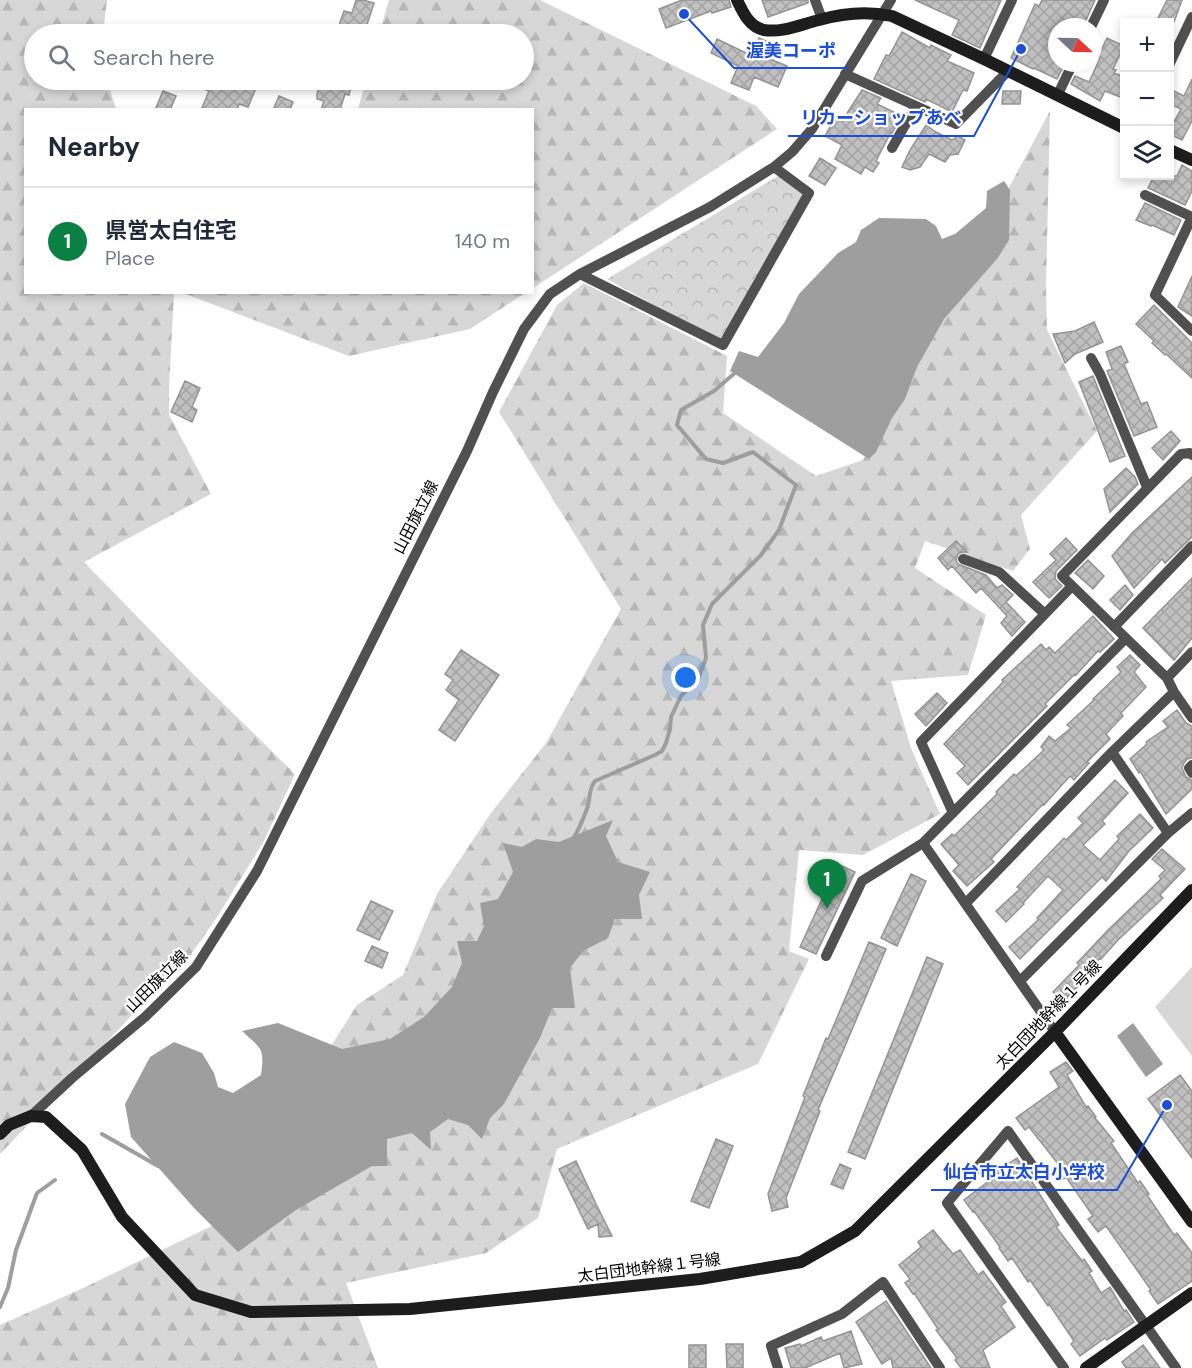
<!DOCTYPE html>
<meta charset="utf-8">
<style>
:root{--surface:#fff;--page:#f2f2f3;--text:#1f2937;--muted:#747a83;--line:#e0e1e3;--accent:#0b8043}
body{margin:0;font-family:"DM Sans","Noto Sans JP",sans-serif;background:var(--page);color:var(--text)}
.controls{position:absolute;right:18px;top:18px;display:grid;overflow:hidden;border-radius:0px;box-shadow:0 3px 9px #0003}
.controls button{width:54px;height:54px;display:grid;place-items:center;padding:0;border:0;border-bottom:2px solid var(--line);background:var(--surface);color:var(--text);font:30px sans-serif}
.compass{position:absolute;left:1048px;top:18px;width:54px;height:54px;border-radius:50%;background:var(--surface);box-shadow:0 3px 9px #0003;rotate:112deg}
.you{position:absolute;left:686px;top:678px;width:21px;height:21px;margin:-15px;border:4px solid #fff;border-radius:50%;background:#1a73e8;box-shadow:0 0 0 9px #1a73e833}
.badge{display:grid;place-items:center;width:39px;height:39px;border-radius:50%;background:var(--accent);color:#fff;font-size:20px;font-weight:700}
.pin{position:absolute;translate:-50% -50px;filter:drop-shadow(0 2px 3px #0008)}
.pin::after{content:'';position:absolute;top:32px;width:21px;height:18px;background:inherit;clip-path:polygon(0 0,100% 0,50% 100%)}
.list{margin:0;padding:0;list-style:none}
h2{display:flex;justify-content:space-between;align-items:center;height:78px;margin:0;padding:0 24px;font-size:26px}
h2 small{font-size:20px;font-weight:400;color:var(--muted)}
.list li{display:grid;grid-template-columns:39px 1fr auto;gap:18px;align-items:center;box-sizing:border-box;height:108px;padding:0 24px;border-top:2px solid var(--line)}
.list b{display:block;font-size:22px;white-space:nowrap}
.list p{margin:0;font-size:20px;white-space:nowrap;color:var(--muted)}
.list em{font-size:20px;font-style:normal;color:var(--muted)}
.icon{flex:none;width:33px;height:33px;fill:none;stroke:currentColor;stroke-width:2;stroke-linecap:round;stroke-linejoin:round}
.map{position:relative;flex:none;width:1192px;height:1368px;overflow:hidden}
.search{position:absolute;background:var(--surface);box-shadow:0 3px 9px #0003;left:24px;top:24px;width:510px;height:66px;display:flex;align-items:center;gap:15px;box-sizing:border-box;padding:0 21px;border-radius:33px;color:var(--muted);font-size:22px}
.panel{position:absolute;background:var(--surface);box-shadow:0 3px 9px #0003;left:24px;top:108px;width:510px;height:186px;border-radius:0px}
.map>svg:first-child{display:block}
.forest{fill:url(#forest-firs)}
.park{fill:url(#park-crowns)}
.pitch{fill:#d7d7d7}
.water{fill:#9e9e9e}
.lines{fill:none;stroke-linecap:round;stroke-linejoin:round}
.stream{stroke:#9e9e9e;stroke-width:4}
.building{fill:url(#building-cross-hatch);stroke:#949494;stroke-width:1.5}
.street{stroke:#505050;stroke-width:10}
.secondary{stroke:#1d1d1d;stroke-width:12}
.labels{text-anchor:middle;stroke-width:4.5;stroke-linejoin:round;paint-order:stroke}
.street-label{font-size:16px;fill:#000;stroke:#fff}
.leader{fill:none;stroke:#1d4ed8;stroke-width:2}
.callout-dot{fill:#1d4ed8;stroke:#fff;stroke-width:2}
.callout-label{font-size:18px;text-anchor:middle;font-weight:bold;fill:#1d4ed8;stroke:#fff;stroke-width:4.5;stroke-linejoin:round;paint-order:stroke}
</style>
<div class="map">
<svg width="1192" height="1368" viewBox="0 0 1192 1368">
<defs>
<pattern id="forest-firs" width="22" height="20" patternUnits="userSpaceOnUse" patternTransform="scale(1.5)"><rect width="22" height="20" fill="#d7d7d7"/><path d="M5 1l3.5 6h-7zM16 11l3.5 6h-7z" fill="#b7b7b7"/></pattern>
<pattern id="park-crowns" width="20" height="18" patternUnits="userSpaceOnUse" patternTransform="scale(1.5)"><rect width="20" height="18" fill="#d7d7d7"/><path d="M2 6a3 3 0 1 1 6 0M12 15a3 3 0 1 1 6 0" fill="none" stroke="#b7b7b7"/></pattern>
<pattern id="building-cross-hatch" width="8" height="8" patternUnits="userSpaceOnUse" patternTransform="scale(1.5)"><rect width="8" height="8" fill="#c0c0c0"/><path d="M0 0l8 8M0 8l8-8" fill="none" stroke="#a3a3a3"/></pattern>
</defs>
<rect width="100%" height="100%" fill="#fff"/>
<path class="forest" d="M0,0H107L103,34H34V80H107L116,109L26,110V292L174,293L169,388V415L211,494L84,562L192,673L295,774L264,841L217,917L183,966L138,1009L0,1154Z
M389,0H540L756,106L777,129L533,288L532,110L358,109L366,80H524V34H379Z
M1050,111L1046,286L1047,330L1097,431L1021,515L1030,549L1013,571L925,541L915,568L986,615L968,675L891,681L911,748L940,814L863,855L799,850L789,951L809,959L758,1064L557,1149L538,1218L486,1253L346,1283L378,1368H0V1325L79,1290L220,1222L357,1005L403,975L437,894L491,813L546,743L621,609L499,412L557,305L584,283L727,356L723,413L816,476L863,460Z
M183,293H525L470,329L349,356Z"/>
<path class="park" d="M778,176L806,191L723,343L607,279Z"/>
<path class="pitch" d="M1192,967V1056L1155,1007Z"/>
<path class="water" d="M1004,181L1010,190L1009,240L997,259L944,319L917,367L905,399L892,418L876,452L869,459L730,371L739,351L758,357L784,323L799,294L838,253L856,242L861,230L879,218L926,219L936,226L942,239L955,234L986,208L987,191Z
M613,820L606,836L618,862L650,872L639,895L642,919H615L608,938L583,951L570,968L575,1008H552L540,1038L504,1104L490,1118L482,1139L468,1125L448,1119L430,1132L431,1150L412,1133L387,1139V1166H372L296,1210L238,1252L195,1209L131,1137L125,1104L150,1057L174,1042L202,1053L214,1073L218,1087L233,1093L261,1075C265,1047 261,1049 242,1031L278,1023L342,1049L390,1039L424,1017L452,987L462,963L457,941H477L484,926L480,903L498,899L513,872L503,843L522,847L536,839L559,842Z
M1133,1023L1163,1064L1146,1077L1117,1036Z"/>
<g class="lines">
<path class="stream" d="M573,839C580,828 584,817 588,806C590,797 589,788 595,781L655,755L662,751L666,743L670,729L671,717L681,696L698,679L706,658L703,625L712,604L761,555L779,530L796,485L753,452L723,463L706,459L677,425L681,410L714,391L736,372
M102,1134L158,1166
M0,1307L8,1288L16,1250L37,1193L55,1180"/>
</g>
<path class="building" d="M356,0H363L374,3L364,34H336L344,11L352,13Z
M682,0H729L731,7L712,13L711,11L666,28L659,9Z
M762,0H808V3L768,17Z
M915,0H1001L980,48L952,35L959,20Z
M1042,0H1095L1083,27H1057V63H1065L1057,79L1034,68L1033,69L1011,58L1035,4L1039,6Z
M1167,0H1182L1174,22H1156Z
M902,32L930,48L931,45L951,55L947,61L974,73L967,91L963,90L952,112L926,99L925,102L874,79L886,55L889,56Z
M759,38L771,43L765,57L787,66L778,87L754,77L749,90L731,83L738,66L711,53L717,39L744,52L752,55Z
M1107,38L1124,46L1113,69L1116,70L1114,73L1125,77V99L1105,91L1100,101L1071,84L1075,76L1089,82L1100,58L1098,57Z
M1192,79V121L1182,140L1170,134V129L1181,109L1170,104V89L1184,96Z
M182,80H236L256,88L248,107L239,104L237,110H201L209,91Z
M321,80H353L349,95L345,94L340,110H321L324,101L317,99V94Z
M862,90L881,98L877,104L902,116L892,133L891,132L876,161L879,163L873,172L865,167L861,174L835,159L842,145L825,136L835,118L842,121Z
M163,91L176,96L170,110H155Z
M1003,91H1021L1020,104H1002Z
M279,96L293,102L290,110H273Z
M926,125L936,132L952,140L958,136L965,140L958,154L950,155L945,162L929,154L920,167L910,170L902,167L910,150Z
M820,158L836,168L825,185L809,176Z
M1182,165L1192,171V191L1185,205L1148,188L1154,176H1177Z
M1145,203L1181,220L1174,235L1152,225L1151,226L1136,220Z
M1192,276V316L1178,307Z
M1154,305L1192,343V378L1166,354L1165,355L1152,343L1154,341L1136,324Z
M1094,322L1103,342L1075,354L1065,363L1053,334L1075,331Z
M1121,346L1128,362L1124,364L1141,404L1147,402L1157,427L1134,436L1107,371L1112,369L1106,352Z
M1093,376L1125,456L1110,462L1079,382Z
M185,381L200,388L192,407L197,410L192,422L171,412Z
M1171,431L1180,441L1163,460L1152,448Z
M1126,468L1135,477L1138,484L1110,512L1104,489Z
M1192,477V537L1165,563L1162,559L1134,588L1112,556L1132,533Z
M1066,538L1077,550L1056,571L1055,579L1062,586L1049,598L1033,582L1056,560L1050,554Z
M956,541L967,552H962L958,554L956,560L958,564L986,575L997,588L1002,585L1013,595L1006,602L1025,622L1012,636L1001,623L1007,616L981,588L976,593L952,566L948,570L938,558Z
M1088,560L1104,576L1093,589L1075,573Z
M1192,578V638L1174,660L1143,628Z
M1125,585L1133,595L1120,610L1110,600Z
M1093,616L1114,639L1100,652L1098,651L1076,675L1075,674L1045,704L1047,706L968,785L957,773L965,766L944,744L1003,682L1002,680L1041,644L1046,650L1049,647L1055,653Z
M461,650L499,675L455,741L439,730L459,700L446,690L453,680L445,674Z
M1130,655L1140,665L1134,672L1146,687L1121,713L1123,716L1106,734L1110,739L1087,762L1089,763L1074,780L1070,776L1044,805L1043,804L991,859L994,862L967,886L953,871L959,865L941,844L952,834L954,836L997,794L996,792L1014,774L1016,776L1044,750L1041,747L1049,736L1055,741L1071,728L1067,725L1094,700L1093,699L1121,672L1117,667Z
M937,693L947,703L926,726L915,714Z
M1177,710L1186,723L1192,726V758L1187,759L1184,763L1182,768L1186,777L1192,780V789L1166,814L1140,771L1139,773L1130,759L1147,744L1146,742L1168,727L1163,721Z
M1115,780L1128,793L1102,821L1105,824L1083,845L1100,860L1119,839L1117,836L1140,814L1153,828L1129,851L1106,881L1102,877L1020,959L1009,947L1038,920L1037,918L1063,890L1048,876L1023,903L1024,904L1006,922L996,911L1020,889L1017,887L1064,838L1066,840L1083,823L1078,818Z
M1162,849L1185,869L1160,895L1163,898L1118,940L1101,959L1100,958L1082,978L1084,980L1063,1002L1053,992L1079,965L1077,963L1108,930L1161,879L1159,876L1165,870L1152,859Z
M838,864L855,872L816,954L800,947Z
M911,874L926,881L897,946L881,938Z
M371,901L393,911L379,940L357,930Z
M869,942L886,949L818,1110L820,1111L786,1198L788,1207L772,1211L768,1194L805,1097L803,1096L826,1038L828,1039Z
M372,946L388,953L382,968L365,961Z
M927,957L943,964L865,1159L848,1152Z
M1066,1062L1073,1071L1067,1075L1086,1107L1088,1106L1096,1117L1095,1118L1114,1141L1111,1143L1138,1183L1140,1181L1149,1194L1147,1195L1174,1235L1177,1233L1192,1253V1281L1158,1304L1149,1291L1151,1290L1106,1226L1098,1232L1088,1219L1093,1216L1066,1177L1062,1180L1054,1169L1059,1165L1029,1127L1025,1130L1016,1118L1059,1087L1050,1072Z
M1180,1075L1192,1091V1158L1148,1099Z
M716,1139L733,1146L709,1208L691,1201Z
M1017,1158L1059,1225L1056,1227L1082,1261L1084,1259L1092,1271L1089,1273L1101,1293L1110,1287L1124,1311L1126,1310L1134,1322L1107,1340L1105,1338L1080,1356L1071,1344L1074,1341L1049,1304L1048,1306L1030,1280L1028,1282L1012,1258L1008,1261L999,1248L1000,1247L974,1211L973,1212L964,1200L998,1174L996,1172Z
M576,1161L597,1206L612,1236L599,1237L598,1224L588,1229L559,1169Z
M840,1164L851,1169L843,1189L831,1184Z
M933,1230L953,1254L960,1250L978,1275L983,1271L1006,1302L1001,1306L1015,1327L983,1350L990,1368H961L955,1360L957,1358L936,1330L938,1329L914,1293L913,1294L905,1283L910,1279L899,1265L921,1247L918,1242Z
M886,1301L931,1368H893L891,1358L882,1364L856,1322Z
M851,1331L862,1364L844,1368L840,1353L805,1368H791L785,1348L800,1344L801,1346L821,1337L823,1341Z
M726,1344H743V1368H727Z
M689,1345H706V1368H689Z
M1143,1345L1160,1368H1126L1122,1362Z"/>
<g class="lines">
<path class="street" d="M815,0L822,19
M1091,27L1104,0
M984,59L1012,0
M1170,63L1192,17
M845,74L956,124L1008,71
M1058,94L1073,63
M892,148L916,106
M1145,195L1192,217L1155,295L1192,331
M580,274L723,345L809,193L774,167
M1091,358L1100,374L1147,487
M1192,455L1190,453L1181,454L1062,576L1167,678L1174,692L1192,718
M963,559L999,572L1045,614
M1114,627L1192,546
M1167,678L1192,652
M1192,765L1189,768L1192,773
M953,813L921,742L1072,586
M1168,833L1192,813
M923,843L1055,1032
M966,903L1112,752L1174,692
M826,956L862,881L923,843L1126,638
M1020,981L1168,833L1112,752
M31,1116L72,1078L145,1017L196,967L257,871L467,451L493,392L524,329L550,294L580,274L710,207L774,167L792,152L812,129L891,0
M778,1368L771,1346L842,1314L883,1282L940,1368
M1064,1368L947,1203L1008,1131L1176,1368"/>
<path class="secondary" d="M737,0C743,12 749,27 764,30C782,33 802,24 819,20C843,13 868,11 892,16L984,59L1124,128
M1170,150L1192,160
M1055,1032L1192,1222
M0,1134L9,1125L31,1116L46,1117L82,1150L122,1217L195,1295L251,1312L410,1309L700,1279L801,1262L855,1231L1055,1032L1192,890
M1086,1368L1192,1293"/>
</g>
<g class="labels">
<g class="street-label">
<text transform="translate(415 517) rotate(-63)" y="6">山田旗立線</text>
<text transform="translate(156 981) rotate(-45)" y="6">山田旗立線</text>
<text transform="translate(1048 1014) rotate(-46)" y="6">太白団地幹線１号線</text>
<text transform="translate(649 1267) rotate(-7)" y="6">太白団地幹線１号線</text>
</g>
</g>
<path class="leader" d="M684 14L734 68H848M1021 49L974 136H788M1167 1105L1117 1190H931"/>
<g class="callout-dot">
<circle cx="684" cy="14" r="6"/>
<circle cx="1021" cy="49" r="6"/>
<circle cx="1167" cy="1105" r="6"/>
</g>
<g class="callout-label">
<text x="791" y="57">渥美コーポ</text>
<text x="881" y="124">リカーショップあべ</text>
<text x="1024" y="1178">仙台市立太白小学校</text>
</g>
</svg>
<div class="controls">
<button>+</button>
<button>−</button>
<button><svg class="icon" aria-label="layers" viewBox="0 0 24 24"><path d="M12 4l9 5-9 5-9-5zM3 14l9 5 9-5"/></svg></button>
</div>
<svg class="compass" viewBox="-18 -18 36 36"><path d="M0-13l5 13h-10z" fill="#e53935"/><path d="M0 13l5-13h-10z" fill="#747a83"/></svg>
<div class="you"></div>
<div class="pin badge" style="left:827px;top:909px">1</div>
<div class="search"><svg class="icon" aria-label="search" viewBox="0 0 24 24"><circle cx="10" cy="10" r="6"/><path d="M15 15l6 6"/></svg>Search here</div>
<section class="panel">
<h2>Nearby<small></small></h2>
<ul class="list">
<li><span class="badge">1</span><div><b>県営太白住宅</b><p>Place</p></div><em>140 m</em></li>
</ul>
</section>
</div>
